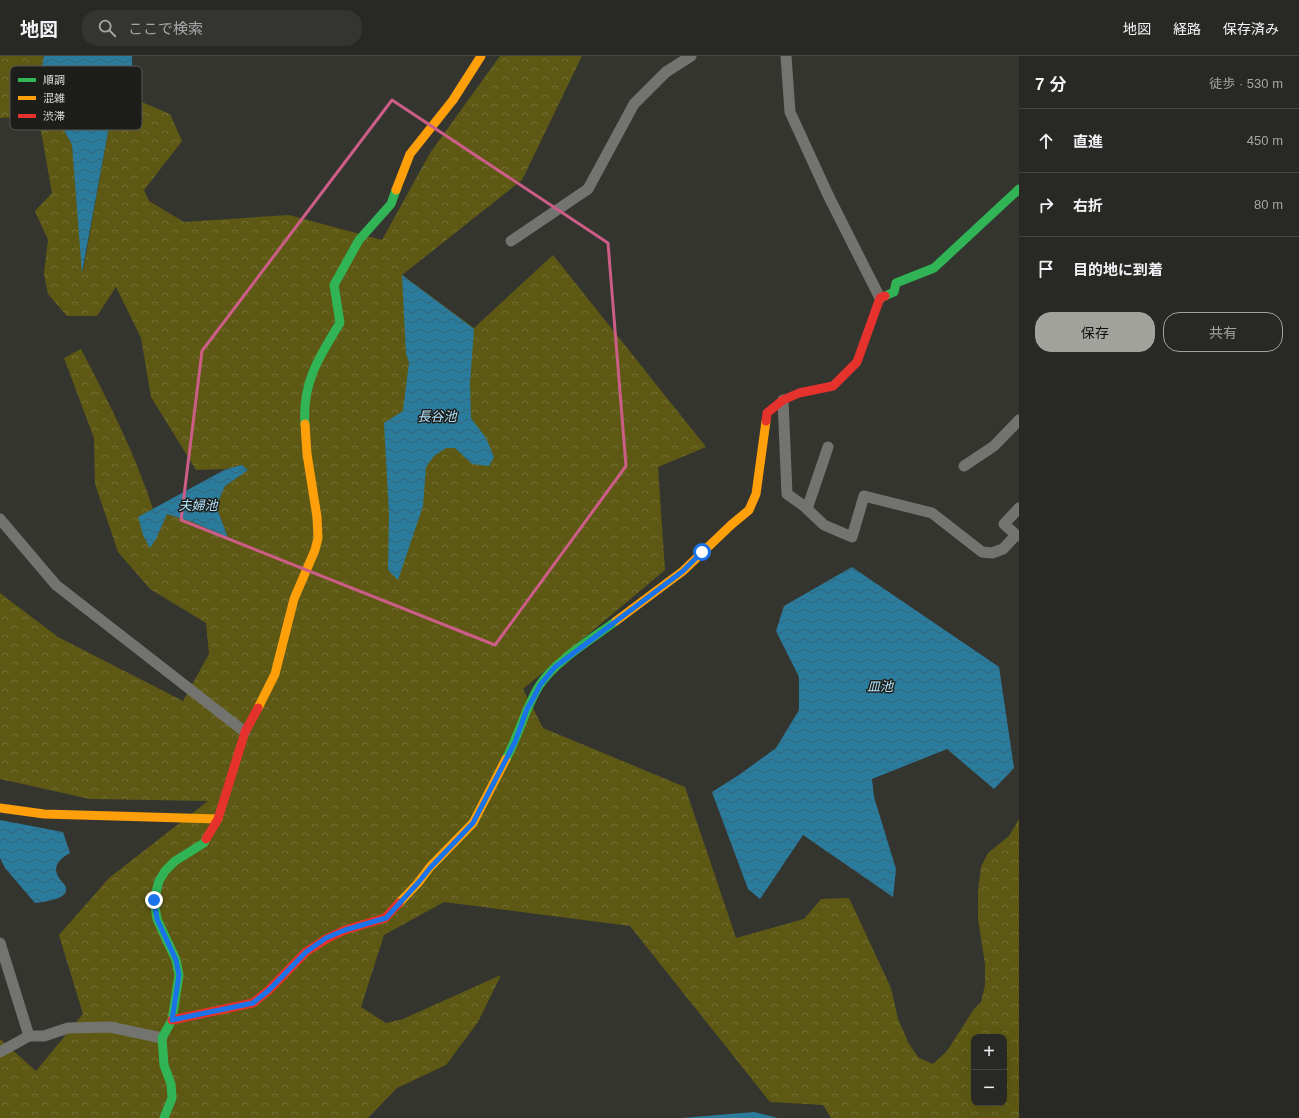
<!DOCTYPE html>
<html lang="ja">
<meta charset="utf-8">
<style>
:root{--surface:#282824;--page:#343431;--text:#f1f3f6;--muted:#a5a6a6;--line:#444441;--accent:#a2a29d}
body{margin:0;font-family:Helvetica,"Noto Sans JP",sans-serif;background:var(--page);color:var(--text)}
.controls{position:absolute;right:12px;bottom:12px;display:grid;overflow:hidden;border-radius:8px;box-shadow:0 4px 16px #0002}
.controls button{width:36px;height:36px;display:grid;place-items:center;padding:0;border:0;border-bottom:1px solid var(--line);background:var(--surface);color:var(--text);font:20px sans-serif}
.stop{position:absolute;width:12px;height:12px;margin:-9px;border:3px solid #1a73e8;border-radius:50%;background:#fff}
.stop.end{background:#1a73e8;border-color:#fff;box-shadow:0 1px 4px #0008}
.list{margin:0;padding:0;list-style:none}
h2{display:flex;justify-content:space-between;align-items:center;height:52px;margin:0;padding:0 16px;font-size:17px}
h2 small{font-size:13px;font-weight:400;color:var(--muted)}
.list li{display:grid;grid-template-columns:26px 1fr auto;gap:12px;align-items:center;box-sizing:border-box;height:64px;padding:0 16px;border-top:1px solid var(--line)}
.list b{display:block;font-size:15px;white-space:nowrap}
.list em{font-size:13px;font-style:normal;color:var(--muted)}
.actions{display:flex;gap:8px;padding:12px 16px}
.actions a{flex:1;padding:9px 0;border:1px solid var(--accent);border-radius:16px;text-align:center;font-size:14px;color:var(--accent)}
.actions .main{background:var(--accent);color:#111}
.icon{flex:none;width:22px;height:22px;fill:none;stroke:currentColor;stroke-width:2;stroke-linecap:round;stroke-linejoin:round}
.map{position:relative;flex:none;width:1019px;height:1062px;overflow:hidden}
header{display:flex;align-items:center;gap:24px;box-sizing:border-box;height:56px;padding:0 20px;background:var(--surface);border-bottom:1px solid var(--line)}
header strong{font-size:19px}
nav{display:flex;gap:22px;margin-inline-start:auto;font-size:14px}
.search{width:280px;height:36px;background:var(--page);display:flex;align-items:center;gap:10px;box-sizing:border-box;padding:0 14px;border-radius:16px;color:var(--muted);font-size:15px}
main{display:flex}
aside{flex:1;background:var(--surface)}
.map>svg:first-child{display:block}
.forest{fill:url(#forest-crowns);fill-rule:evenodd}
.water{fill:url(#water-waves)}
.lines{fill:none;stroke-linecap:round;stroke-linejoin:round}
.street{stroke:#737370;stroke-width:11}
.fast{stroke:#30b455;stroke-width:9}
.slow{stroke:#ff9f0a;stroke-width:9}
.jam{stroke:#e5322d;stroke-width:9}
.route{stroke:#1a73e8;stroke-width:5}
.marked{fill:none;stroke:#cb5d87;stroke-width:3;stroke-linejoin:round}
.labels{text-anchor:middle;stroke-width:3;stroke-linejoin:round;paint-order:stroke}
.water-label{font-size:13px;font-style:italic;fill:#b1e2fb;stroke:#1d1d1a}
.key{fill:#1d1d1a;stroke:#565653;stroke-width:1}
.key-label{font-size:11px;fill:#dcdcd8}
</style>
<header>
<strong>地図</strong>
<div class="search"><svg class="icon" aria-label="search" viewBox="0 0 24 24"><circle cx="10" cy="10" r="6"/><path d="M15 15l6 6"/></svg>ここで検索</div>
<nav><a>地図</a><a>経路</a><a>保存済み</a></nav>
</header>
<main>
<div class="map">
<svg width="1019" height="1062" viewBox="0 0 1019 1062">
<defs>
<pattern id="forest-crowns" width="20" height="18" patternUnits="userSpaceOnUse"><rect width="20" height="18" fill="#5d5914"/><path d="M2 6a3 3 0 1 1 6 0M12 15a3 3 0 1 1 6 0" fill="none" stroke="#747035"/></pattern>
<pattern id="water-waves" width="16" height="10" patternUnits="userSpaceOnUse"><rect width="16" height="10" fill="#2b7c9c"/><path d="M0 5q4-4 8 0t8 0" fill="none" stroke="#346578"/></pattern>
</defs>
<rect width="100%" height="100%" fill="#353530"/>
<path class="forest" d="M0,0H44L39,27L72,89L83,215L108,76L132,42L170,58L182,85L144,134L149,145L184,166L289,159L382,184L430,97L500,0H582L522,124L402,219L474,272L553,199L706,391L658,411L665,514L523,633L543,672L685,731L736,882L804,863L821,843L849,842L891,932L898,963L909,988L919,1002L933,1008L947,995L974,953L981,946L985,929V908L978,863V835L981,811L988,797L1009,780L1019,763V1062H831L823,1049L770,1046L630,870L444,846L384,879L361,951L386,967L403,963L501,919L478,966L446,1009L397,1032L368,1062H0V983L36,1015L83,958L59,879L109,822L208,745L90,743L0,723V537L58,581L183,645L209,598L206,567L150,533L118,496L95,428L94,382L64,302L81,293C108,345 135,397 153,453L138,461L161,469L167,458L193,466L228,482L216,450L225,430L248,414L242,409L226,413L196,414L151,341L141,282L116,231L97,260H67L48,238L44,218L48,184L35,155L52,137L41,75L18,61L0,62ZM974,981H1004V1047H974Z"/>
<path class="water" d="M44,0H132V42L108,76L82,217L72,89L39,27Z
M402,219L474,273L470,327L471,362L486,382L494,401L489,410L472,408L455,392H446L434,400L426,411L423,450L398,524L388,514L389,458L384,367L403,355L409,306L406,298Z
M242,409L248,414L225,430L216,450L228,482L193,466L167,458L156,483L150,492L143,479L138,461L226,413Z
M852,511L999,611L1014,712L994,733L947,693L872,723L874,741L896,813L893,841L803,779L760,843L748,833L712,736L739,719L776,692L799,654V621L776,575L784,550Z
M0,764L63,776L70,797C61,802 51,810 59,822C61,825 65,828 66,832C69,843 43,846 35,847L5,812L0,802Z
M754,1056L778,1062H682Z"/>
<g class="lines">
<path class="street" d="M786,0L790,56L829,141L880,242
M511,185L588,133L634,48L666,16L691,0
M783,344L787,438L804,450L824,469L852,481L864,440L932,457L982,496L992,497L1003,493L1016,479L1019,480
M964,410L994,390L1019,364
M807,453L828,391
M0,463L56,529L245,676
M1016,479L1004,468L1019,452
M0,887L29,980
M0,996L29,980H44L68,972L110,971L162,982"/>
<path class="fast" d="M885,240L894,236L896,227L934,212L1019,133
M305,368C302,327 319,301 340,267L334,229L359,184L391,148L396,134
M506,703C519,679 525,653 539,630C554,606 593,582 616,565
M164,1062L172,1042L171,1028L164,1009L162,982L172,964L179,919L176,904L157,863L154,844L159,825L165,815L175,805L204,787L206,783"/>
<path class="slow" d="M396,134L410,98L453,44L481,0
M616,565L683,515L731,469L749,454L756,438L766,365
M258,652L275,618L294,543L315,494L318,482L317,461L307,398L305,368
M0,752L44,758L218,763
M399,847L418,827L430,811L473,767L506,703"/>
<path class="jam" d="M766,365L767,357L783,344L799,337L833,330L857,306L880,242L885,240
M206,783L218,763L245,676L258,652
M172,964L253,947L269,934L306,896L326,883L345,874L385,862L399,847"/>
</g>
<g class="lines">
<path class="route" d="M154,844L157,863L176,904L179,919L172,964L253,947L269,934L306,896L326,882L345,874L386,862L418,827L430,812L473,767L515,686L527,653L534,641L540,629L555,611L683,515L702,496"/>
</g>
<path class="marked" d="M392,44L608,187L626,410L495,589L181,464L202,295Z"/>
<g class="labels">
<g class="water-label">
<text x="437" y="365">長谷池</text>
<text x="198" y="454">夫婦池</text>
<text x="880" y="635">皿池</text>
</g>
</g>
<rect x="10" y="10" width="132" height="64" rx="6" class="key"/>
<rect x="18" y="22" width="18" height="4" fill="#30b455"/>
<rect x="18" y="40" width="18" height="4" fill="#ff9f0a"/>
<rect x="18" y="58" width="18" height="4" fill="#e5322d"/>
<g class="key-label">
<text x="43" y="28">順調</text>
<text x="43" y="46">混雑</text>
<text x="43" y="64">渋滞</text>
</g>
</svg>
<div class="controls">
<button>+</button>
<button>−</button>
</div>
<div class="stop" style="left:702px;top:496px"></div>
<div class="stop end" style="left:154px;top:844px"></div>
</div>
<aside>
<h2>7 分<small>徒歩 · 530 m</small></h2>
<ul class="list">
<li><svg class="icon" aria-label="ahead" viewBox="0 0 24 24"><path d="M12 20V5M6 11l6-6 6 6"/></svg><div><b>直進</b></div><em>450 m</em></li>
<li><svg class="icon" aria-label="right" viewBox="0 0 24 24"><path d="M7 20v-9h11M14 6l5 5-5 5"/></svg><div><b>右折</b></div><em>80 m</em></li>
<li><svg class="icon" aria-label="arrive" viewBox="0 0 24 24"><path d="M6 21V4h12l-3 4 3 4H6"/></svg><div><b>目的地に到着</b></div></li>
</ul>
<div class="actions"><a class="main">保存</a><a>共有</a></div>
</aside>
</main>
